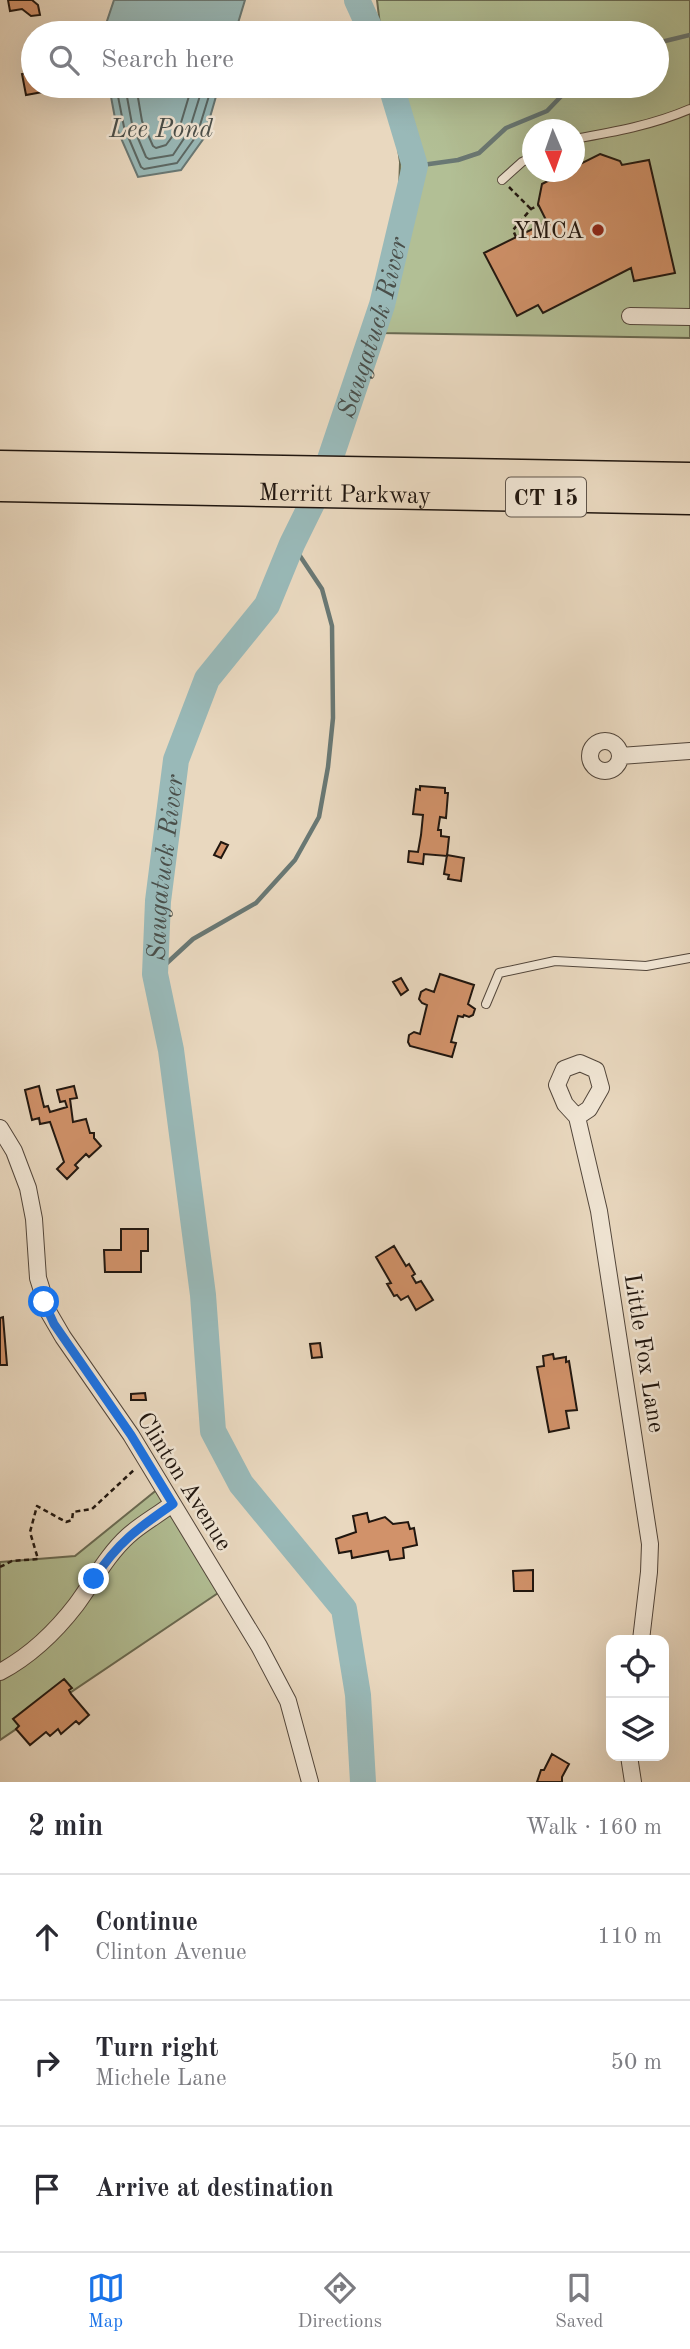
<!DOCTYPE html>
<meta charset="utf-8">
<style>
:root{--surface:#fff;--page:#f2f2f3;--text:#2b2b33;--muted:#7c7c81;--line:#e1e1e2;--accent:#1a73e8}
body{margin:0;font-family:"Old Standard TT",serif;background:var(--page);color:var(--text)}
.controls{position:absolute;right:21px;bottom:21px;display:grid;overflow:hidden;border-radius:14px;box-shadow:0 7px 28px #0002}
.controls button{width:63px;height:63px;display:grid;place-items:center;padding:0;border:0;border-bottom:2px solid var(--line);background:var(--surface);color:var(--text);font:35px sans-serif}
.compass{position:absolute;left:522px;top:119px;width:63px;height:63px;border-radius:50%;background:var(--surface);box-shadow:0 7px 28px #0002;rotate:178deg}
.stop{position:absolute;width:21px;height:21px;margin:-16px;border:5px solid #1a73e8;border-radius:50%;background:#fff}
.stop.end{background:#1a73e8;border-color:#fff;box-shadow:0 2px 7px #0008}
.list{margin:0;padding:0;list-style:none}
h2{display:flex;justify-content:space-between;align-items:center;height:91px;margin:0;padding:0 28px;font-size:30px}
h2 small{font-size:23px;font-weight:400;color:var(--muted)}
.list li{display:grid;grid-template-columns:46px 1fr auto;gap:21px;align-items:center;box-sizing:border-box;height:126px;padding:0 28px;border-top:2px solid var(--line)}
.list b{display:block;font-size:26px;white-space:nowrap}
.list p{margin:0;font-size:23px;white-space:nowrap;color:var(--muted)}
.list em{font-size:23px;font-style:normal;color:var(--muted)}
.icon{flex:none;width:38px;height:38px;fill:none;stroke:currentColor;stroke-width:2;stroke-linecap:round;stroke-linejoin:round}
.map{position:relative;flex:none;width:690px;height:1782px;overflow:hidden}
.search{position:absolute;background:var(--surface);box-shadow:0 7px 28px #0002;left:21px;right:21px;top:21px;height:77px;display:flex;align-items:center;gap:18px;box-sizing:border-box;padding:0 24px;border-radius:38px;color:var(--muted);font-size:26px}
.sheet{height:469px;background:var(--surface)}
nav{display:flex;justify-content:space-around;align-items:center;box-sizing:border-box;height:98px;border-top:2px solid var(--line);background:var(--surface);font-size:19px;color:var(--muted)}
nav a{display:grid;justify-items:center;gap:4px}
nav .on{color:var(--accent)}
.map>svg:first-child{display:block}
.green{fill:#b2bf95;stroke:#696a52;stroke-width:2;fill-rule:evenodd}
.water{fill:#99b9b8;stroke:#697874;stroke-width:2}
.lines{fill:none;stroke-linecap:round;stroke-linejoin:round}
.shore{stroke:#5c6864;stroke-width:2}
.stream{stroke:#697874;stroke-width:4.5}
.river{stroke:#99b9b8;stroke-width:26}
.building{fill:#d1926a;stroke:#20160f;stroke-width:2}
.service-casing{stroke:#52463b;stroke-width:10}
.minor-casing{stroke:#52463b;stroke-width:18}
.motorway-casing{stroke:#20160f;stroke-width:31}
.path{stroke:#20160f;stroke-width:2.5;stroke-dasharray:5 3.5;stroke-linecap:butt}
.service{stroke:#f1e6d5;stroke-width:8}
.minor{stroke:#f1e6d5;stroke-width:16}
.motorway{stroke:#e9d8bf;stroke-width:28}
.route{stroke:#1a73e8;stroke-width:9}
.poi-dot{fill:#8f2418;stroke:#f1e6d5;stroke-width:2.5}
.labels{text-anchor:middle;stroke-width:5;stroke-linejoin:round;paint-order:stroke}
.shield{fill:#f1e6d5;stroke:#5f544a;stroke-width:2}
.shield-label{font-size:23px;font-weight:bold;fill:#20160f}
.poi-label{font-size:24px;fill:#20160f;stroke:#f1e6d5;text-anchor:end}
.street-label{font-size:24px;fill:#20160f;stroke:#f1e6d5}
.water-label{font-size:26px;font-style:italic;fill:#4a4f4a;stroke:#f1e6d5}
</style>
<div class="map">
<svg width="690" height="1782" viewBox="0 0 690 1782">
<rect width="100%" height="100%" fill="#e9d8bf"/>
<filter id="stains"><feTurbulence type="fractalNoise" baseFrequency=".00286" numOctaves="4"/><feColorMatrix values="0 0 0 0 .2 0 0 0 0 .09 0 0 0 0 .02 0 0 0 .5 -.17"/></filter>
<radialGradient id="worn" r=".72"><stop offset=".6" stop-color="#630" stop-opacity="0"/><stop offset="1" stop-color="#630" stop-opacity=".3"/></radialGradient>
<path class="green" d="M377,0H690V338L379,333L396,279L400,162L389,86H657V33H381ZM532,130H574V172H532Z
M164,1484L227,1587L0,1740V1562L75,1556Z"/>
<path class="water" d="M114,0H245L235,33H103Z
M109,86H219L204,138L181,170L138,177L117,129Z"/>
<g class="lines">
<path class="shore" d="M116,86L124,127L141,167L144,169L177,163L197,135L212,86
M125,86L132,124L146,157L149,159L173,155L189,131L203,86
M136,86L142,121L153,146L156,148L166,145L180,126L192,86"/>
<path class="stream" d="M657,43L690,35
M415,166L458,160L479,153L506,128L547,111L571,86
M155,974L193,939L256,903L295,860L319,817L328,767L333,718L332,626L322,589L292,544"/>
<g class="river">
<path d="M357,0L372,33"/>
<path id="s1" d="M363,1782L358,1695L344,1609L241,1484L213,1431L203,1295L171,1050L155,974L158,901L176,760L207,679L267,605L292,544L322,483L382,305L415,166L391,86"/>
</g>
</g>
<path class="building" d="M8,0H32L38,5L40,15L31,16L22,9L10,11Z
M33,72V86H58L59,89L26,95L22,74Z
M600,154L620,161L622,165L649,160L675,273L634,281L631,268L543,313L538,305L517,316L484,253L547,222L538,204L542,184L565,172H574V167Z
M420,786L445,788V793H448L446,818L440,817L438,830H441V836L449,837L447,856L424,854L423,864L408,862L409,851L418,852L421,835L423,815L413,814L416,789L420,790Z
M221,842L228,845L221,858L214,855Z
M447,855L464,858L461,881L448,879L449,875L444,874Z
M440,974L474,985L468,1004L475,1009L473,1015L469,1017L464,1015L463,1017L458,1016L451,1042L456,1043L452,1057L410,1046L408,1042L409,1035L414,1032L420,1034L427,1005L422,1003L419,999L421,992L426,989L434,992Z
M401,978L408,990L401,995L393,982Z
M39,1086L44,1107L48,1106L50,1112L67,1107L65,1101L60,1102L57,1090L74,1086L77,1098L70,1099L73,1122L86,1119L90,1133H94V1138L101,1146L89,1157L86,1154L75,1165L78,1168L67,1179L57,1169L64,1162L50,1122L40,1124L39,1118L32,1120L25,1090Z
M121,1229H148V1251H141V1272H105L104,1250H121Z
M394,1246L406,1266L409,1264L415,1274L412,1276L416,1283L421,1281L433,1300L416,1310L408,1296L401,1300L397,1295L394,1296L387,1284L391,1283L376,1257Z
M3,1317L7,1365H0V1318Z
M320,1343L322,1357L312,1358L310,1344Z
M553,1354L554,1359L566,1357V1362L569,1361L577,1410L566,1411L569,1428L549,1432L537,1367L544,1366L543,1356Z
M145,1393L146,1400H131V1394Z
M367,1513L369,1522L385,1517L393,1524L408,1522L410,1529L414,1528L417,1545L403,1548L404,1558L390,1560L388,1551L352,1558L351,1551L339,1553L336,1539L356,1532L353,1516Z
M533,1570V1591H514L513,1571Z
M64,1679L72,1688L69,1690L71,1694L89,1715L79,1724L76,1721L61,1734L58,1729L50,1736L46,1732L30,1745L16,1729L19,1726L13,1719Z
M552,1754L569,1764L562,1777V1782H537L541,1770H544Z"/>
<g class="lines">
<defs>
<path id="service" d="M574,139C614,132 653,125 690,109
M502,180L522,162L532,157
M486,1004L499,973L555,961L646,966L690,958"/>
<path id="minor" d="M630,316L690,317
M590 756a15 15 0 1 1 30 0a15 15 0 1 1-30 0Z
M620,756L690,751
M577,1117L589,1109L601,1088L596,1070L580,1063L564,1069L557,1085L565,1104L577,1117L599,1211L650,1544L649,1572L641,1640
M0,1128L14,1151L28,1188L34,1219L38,1278L49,1313L63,1337L131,1435L259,1646L288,1701L310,1782
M0,1672C30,1656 56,1631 76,1605C93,1582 107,1555 128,1536C141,1524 158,1515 172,1504
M629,1756L633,1782"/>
<g id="motorway">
<path d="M0,465L690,477"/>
<path id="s2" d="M0,487L690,500"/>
</g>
</defs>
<use href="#service" class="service-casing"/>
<use href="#minor" class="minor-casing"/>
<use href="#motorway" class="motorway-casing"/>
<path class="path" d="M509,187L531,209
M516,237L513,230L531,209L539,205
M0,1567L12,1561L38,1559L30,1532L37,1506L66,1522L72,1520L73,1512L92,1509L135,1469"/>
<use href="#service" class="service"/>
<use href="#minor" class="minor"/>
<use href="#motorway" class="motorway"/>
</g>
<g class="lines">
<path class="route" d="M44,1302L54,1324L131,1435L173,1504C138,1528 117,1543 94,1579"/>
</g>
<circle class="poi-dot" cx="598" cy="230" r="7"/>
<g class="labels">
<rect class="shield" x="506" y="477.5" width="80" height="39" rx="5"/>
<g class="shield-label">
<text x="546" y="505">CT 15</text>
</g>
<g class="poi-label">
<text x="584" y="238">YMCA</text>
</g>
<g class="street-label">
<text dy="8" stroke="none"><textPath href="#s2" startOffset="345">Merritt Parkway</textPath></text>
<text transform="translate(645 1353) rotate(81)" y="8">Little Fox Lane</text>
<text transform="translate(185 1481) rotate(58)" y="8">Clinton Avenue</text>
</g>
<g class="water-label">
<text x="161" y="137">Lee Pond</text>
<text dy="9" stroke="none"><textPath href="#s1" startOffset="1552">Saugatuck River</textPath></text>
<text dy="9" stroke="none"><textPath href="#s1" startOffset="964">Saugatuck River</textPath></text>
</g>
</g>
<rect width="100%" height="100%" filter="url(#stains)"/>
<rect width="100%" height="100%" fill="url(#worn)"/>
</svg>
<div class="controls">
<button><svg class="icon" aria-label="locate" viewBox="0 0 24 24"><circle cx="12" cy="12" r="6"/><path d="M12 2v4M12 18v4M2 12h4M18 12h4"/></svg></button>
<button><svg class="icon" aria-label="layers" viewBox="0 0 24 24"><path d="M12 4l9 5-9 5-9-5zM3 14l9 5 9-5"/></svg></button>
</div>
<svg class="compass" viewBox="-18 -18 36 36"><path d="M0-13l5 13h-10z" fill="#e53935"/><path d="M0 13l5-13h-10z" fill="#7c7c81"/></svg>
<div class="stop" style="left:44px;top:1302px"></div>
<div class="stop end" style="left:94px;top:1579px"></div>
<div class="search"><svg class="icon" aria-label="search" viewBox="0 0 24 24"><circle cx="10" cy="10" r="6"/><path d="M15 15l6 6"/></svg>Search here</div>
</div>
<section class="sheet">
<h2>2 min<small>Walk · 160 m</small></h2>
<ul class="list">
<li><svg class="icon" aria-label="ahead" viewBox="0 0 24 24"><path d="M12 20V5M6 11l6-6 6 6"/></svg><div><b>Continue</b><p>Clinton Avenue</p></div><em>110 m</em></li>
<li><svg class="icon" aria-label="right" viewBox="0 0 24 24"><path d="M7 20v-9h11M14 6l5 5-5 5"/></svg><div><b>Turn right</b><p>Michele Lane</p></div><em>50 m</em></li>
<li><svg class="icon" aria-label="arrive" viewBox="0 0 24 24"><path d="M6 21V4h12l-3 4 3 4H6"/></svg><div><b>Arrive at destination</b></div></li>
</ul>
</section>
<nav>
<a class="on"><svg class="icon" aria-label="map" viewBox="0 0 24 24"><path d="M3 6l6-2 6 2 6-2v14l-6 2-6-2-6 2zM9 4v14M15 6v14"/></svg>Map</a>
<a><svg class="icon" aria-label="directions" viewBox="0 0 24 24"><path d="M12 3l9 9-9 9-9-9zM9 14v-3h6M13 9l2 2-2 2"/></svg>Directions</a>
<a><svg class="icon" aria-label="saved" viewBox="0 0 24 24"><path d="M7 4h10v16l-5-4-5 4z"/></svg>Saved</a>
</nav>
